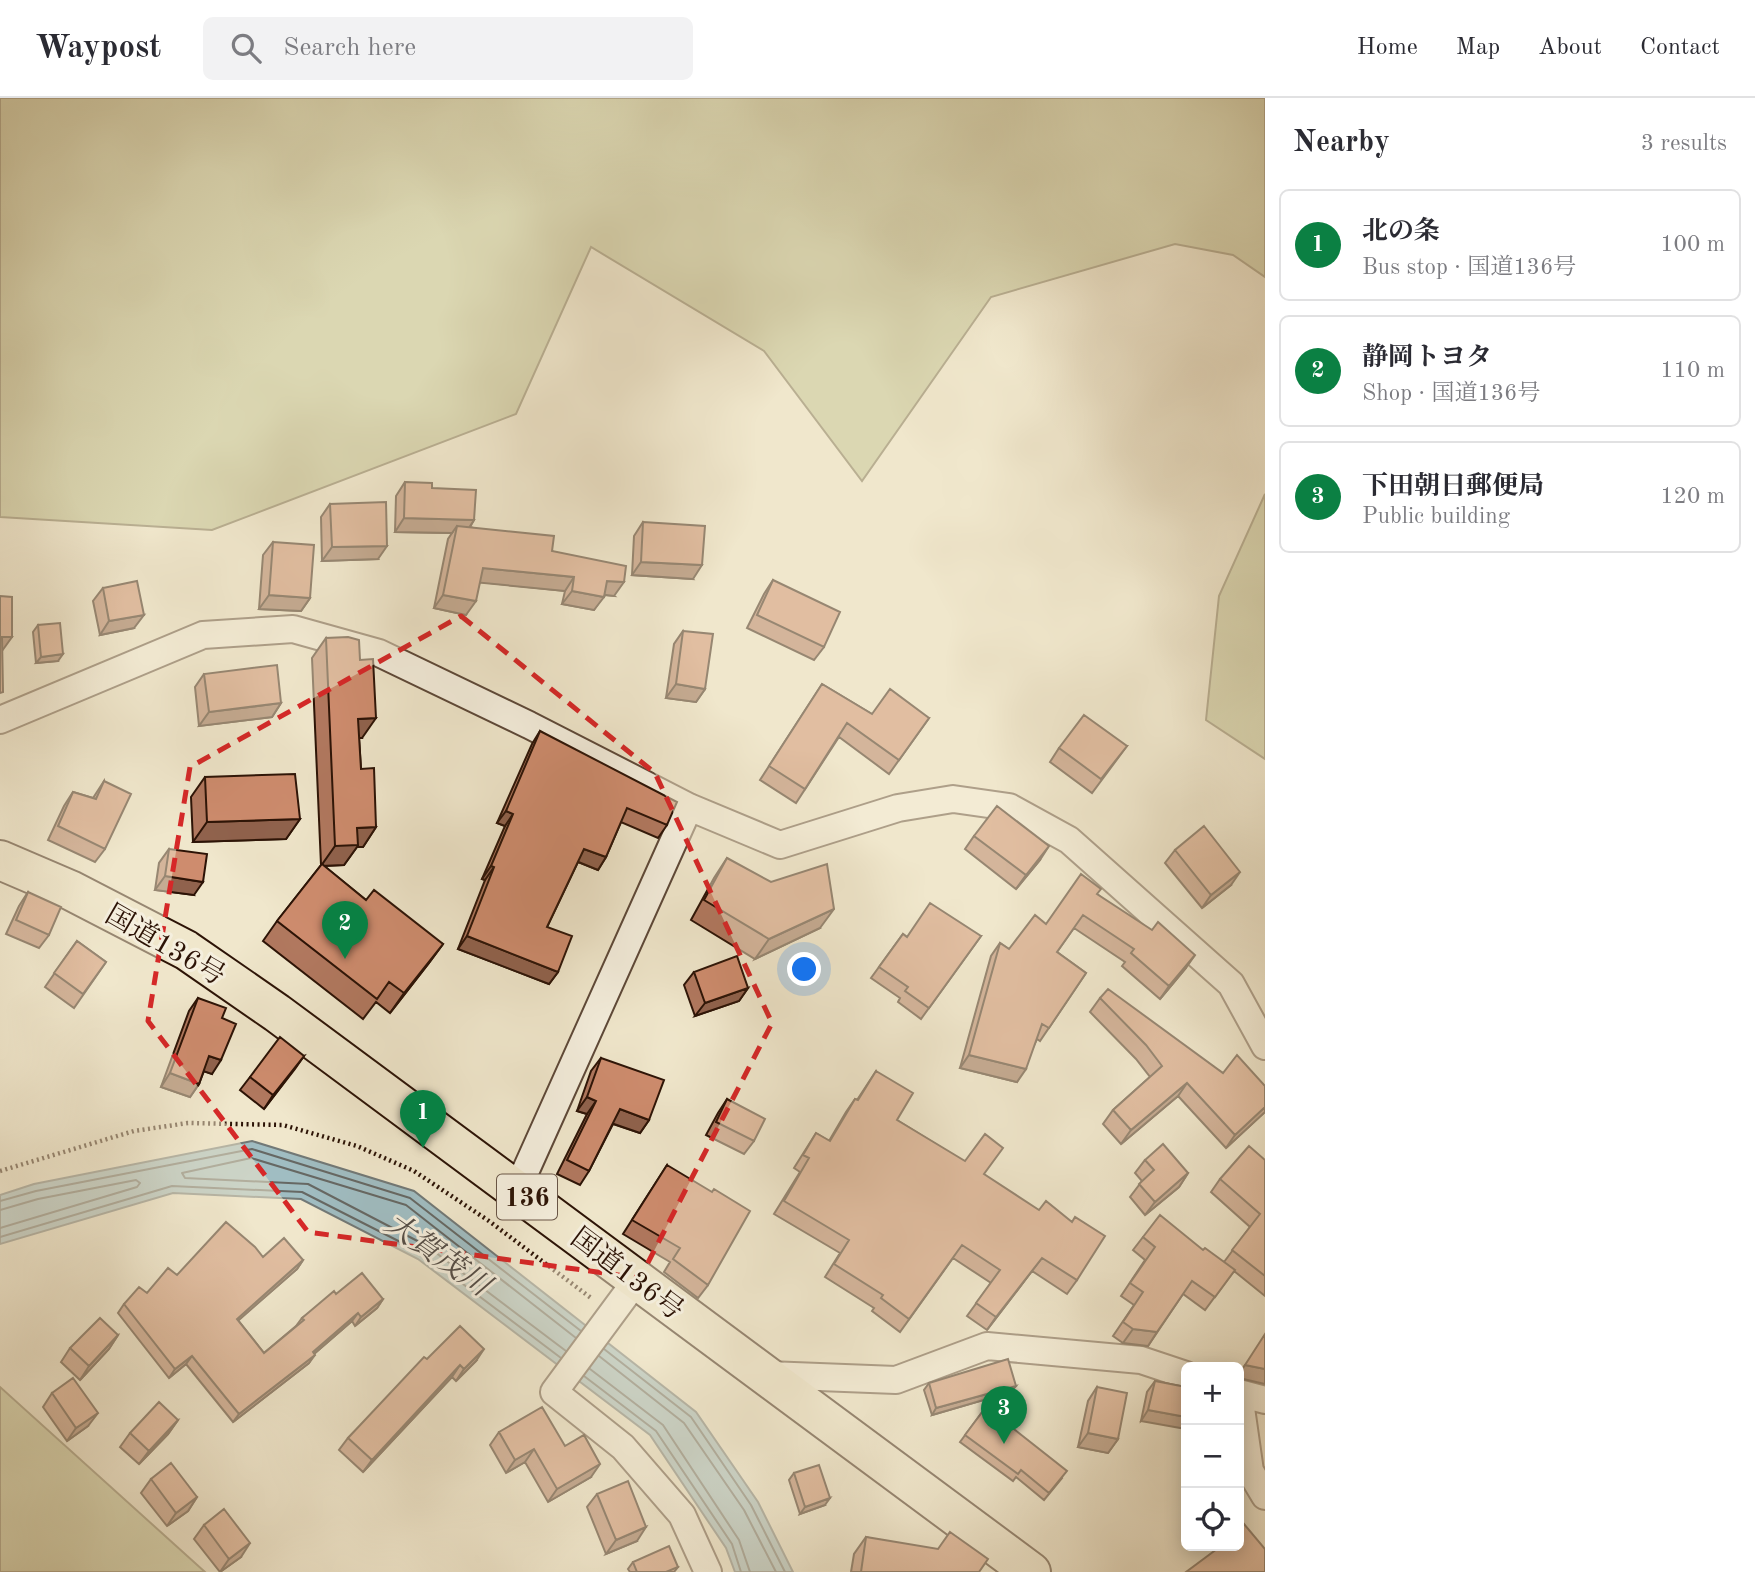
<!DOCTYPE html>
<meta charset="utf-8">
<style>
:root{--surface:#fff;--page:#f2f2f3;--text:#2b2b33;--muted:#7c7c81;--line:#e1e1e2;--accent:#0b8043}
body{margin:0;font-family:"Old Standard TT","Noto Serif JP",serif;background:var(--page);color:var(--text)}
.controls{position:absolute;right:21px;bottom:21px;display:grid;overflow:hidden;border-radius:10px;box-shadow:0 4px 18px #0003}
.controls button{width:63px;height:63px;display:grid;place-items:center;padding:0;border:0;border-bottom:2px solid var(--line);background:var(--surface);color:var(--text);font:35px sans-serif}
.you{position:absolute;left:805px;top:872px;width:24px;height:24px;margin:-18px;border:5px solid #fff;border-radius:50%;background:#1a73e8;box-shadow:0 0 0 10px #1a73e833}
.badge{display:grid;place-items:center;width:46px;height:46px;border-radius:50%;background:var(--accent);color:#fff;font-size:23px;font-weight:700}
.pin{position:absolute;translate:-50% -58px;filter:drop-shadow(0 2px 4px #0008)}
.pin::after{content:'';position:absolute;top:37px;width:24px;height:21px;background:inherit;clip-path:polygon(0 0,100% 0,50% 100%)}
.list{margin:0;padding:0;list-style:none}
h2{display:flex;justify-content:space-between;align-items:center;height:91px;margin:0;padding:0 28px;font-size:30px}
h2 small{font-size:23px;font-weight:400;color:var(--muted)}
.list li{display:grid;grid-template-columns:46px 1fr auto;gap:21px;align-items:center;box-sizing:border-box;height:112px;margin:0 14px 14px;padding:0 14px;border:2px solid var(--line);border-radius:10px}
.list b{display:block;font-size:26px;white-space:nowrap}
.list p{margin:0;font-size:23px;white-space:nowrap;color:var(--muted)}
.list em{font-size:23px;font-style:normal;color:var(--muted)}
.icon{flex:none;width:38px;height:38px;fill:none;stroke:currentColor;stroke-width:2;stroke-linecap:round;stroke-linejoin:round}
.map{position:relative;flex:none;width:1265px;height:1474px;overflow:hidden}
header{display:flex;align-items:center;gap:42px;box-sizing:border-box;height:98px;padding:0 35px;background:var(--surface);border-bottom:2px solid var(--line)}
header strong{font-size:33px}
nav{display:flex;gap:38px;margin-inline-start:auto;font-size:24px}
.search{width:490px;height:63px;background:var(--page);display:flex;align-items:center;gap:18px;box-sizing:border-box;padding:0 24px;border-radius:10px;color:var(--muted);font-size:26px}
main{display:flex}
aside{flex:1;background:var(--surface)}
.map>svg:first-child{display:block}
.green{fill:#c1c393;stroke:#766b4c;stroke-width:2}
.water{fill:#a0bdc2;stroke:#727977;stroke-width:2}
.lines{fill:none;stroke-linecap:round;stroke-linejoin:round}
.shore{stroke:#666864;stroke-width:2}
.minor-casing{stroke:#5d4838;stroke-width:30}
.trunk-casing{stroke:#2c1306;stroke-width:42}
.path{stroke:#2c1306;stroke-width:4.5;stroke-dasharray:2 3.5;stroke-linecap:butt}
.minor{stroke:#f5efde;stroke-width:26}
.trunk{stroke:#f0e7cc;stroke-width:38}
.wall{fill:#b1785f;stroke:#2c1306;stroke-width:2}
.shaded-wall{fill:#90624d;stroke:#2c1306;stroke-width:2}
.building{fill:#ce8c6e;stroke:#2c1306;stroke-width:2}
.marked{fill:none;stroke:#d62828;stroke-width:5;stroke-dasharray:14 9;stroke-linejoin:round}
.labels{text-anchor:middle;stroke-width:6;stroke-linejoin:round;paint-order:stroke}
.shield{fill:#f5efde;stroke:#685547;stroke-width:2}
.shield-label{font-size:26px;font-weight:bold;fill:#2c1306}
.street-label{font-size:28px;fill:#2c1306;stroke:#f5efde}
.water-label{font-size:30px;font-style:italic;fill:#554e48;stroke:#f5efde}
</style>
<header>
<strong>Waypost</strong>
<div class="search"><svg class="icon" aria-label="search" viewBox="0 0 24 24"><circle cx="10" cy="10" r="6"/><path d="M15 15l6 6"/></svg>Search here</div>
<nav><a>Home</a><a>Map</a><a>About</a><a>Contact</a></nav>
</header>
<main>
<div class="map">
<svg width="1265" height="1474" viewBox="0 0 1265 1474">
<rect width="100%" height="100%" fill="#f0e7cc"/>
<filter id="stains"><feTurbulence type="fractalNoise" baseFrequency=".00286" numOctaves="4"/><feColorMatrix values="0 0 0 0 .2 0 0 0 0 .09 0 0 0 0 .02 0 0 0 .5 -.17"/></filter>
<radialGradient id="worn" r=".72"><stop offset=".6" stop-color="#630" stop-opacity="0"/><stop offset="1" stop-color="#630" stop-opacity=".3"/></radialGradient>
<path class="green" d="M0,0H1265V179L1233,157L1175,146L991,199L862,383L764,253L591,149L516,316L212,432L0,419Z
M1265,396V661L1206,622L1219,498Z
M0,1289L205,1474H0Z"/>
<path class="water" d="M252,1043L414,1093L696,1314L758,1404L793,1474H735L726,1450L650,1337L418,1161L301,1101L173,1095L0,1146V1097L34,1086Z"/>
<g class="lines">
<path class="shore" d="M0,1103L36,1093L252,1051L410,1100L581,1233
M0,1112L38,1101L136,1082L140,1085L137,1089L0,1130
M0,1139L172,1088L302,1094L422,1155L561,1260
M604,1251L691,1319L751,1407L785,1474
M566,1253L427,1148L308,1086L185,1080L182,1075L251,1060L406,1107L576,1240
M599,1258L684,1325L744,1412L776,1474
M590,1271L663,1327L739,1442L750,1474
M584,1278L656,1333L732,1446L741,1474"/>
<defs>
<path id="minor" d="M0,622L203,537L293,531L379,555L529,627L689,709L780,747L898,710L953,701L1009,709L1069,742L1231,886L1265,948
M517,1092L689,709
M636,1183L554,1294L623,1349L682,1417L708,1474
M768,1277L896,1282L987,1248L1141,1262L1186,1277
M1239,1295L1265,1302
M1239,1296L1250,1373L1265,1398"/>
<path id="trunk" d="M0,762L70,792L186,852L277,915L1031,1474"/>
</defs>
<use href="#minor" class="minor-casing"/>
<use href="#trunk" class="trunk-casing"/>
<path class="path" d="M0,1073L134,1033L188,1025L283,1027L357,1048L414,1073L489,1123L591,1200"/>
<use href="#minor" class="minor"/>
<use href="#trunk" class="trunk"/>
</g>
<path class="wall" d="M405,384L432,390L474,422L470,429L552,453L614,498L604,497L594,512L562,506L565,493L480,484L466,517L434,510L448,441L452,435L395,434L396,398Z
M330,406L378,461L322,463L321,419Z
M643,424L693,481L632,477L634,438Z
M273,444L310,500L301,513L259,511L263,457Z
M773,482L824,549L814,562L747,530L764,496Z
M103,490L134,530L100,537L93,503Z
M38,527L58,563L36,565L33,534Z
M683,533L705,591L696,604L666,600L674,546Z
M326,540L362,640H359L361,671L376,729L363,749H357L344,767L324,768L366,802L443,846L429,865L390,915L376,904L363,921L263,843L277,823L321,767L312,560Z
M204,576L281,605L272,619L199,628L195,589Z
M822,586L872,616L929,620L889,676L839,639L796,705L760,682Z
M540,633L667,727L658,740L621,724L606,759L598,772L578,764L547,829L558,874L549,886L458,851L485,782L482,781L505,728L497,725L532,646Z
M1127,648L1092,695L1050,664L1059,650Z
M205,679L300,721L286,741L193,744L191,699Z
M104,683L105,751L95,764L48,742L64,708L73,694L93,700Z
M974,738L1040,762L1016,791L965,751Z
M169,751L194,797L155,792L159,765Z
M1175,752L1231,787L1202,810L1165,765Z
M727,760L820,830L755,861L691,822L714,780Z
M28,794L49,837L39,850L6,836L19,808Z
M1097,796L1186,870L1160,901L1122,868L1125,864L1074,830L1057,854L1086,875L1040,943L1037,941L1017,984L960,970L991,858L1000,845L1009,851L1046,826Z
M903,836L907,839L981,838L921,921L898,904L900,900L871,880Z
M77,843L106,864L74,910L45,889Z
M694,874L748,890L739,903L695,918L684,887Z
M198,900L222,920L212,976L204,973L199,986L190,999L161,989L189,913Z
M1100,900L1223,975L1265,988V1014L1226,1050L1178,998L1121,1046L1103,1026L1113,1012L1150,979L1136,961L1090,914Z
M304,958L264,1011L240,992L250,979Z
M601,960L649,1022L640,1035L613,1026L589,1073L580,1087L557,1076L587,1016L577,1013L591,973Z
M876,973L897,1022L984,1076L1077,1182L1067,1196L1032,1173L987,1232L967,1218L991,1185L953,1160L900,1234L872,1213L874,1210L825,1179L840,1155L774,1116L800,1074L794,1070L816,1035L829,1043L846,1014L855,1001L857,1002Z
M727,1001L754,1043L744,1056L706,1037L718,1015Z
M1145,1062L1188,1075L1179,1089L1145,1117L1130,1099L1142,1083L1135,1075Z
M1265,1062V1198L1234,1173L1205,1212L1183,1196L1148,1248L1123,1245L1113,1238L1134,1207L1121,1198L1145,1162L1133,1152L1143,1139L1203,1152L1224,1164L1250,1129L1211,1094L1220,1081Z
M667,1067L708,1187L698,1200L664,1174L670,1164L623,1136Z
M263,1159L303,1162L297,1171L238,1222L264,1255L296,1228L302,1220L336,1196L383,1201L377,1210L355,1228L352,1223L314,1256L309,1265L233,1324L186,1266L169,1280L118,1215L124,1206L147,1195L177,1177Z
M118,1237L109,1251L80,1282L61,1264L70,1250Z
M427,1261L476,1263L456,1283L452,1279L363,1374L339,1352L348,1340Z
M1155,1283L1186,1289L1141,1323L1147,1294Z
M929,1285L1011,1294L932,1317L924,1292Z
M1097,1289L1118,1341L1108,1355L1078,1349L1088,1303Z
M52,1295L88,1328L67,1343L43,1309Z
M986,1309L1062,1380L1044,1402L1016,1379L1013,1383L960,1344Z
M178,1322L168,1336L139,1366L120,1349L130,1335Z
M499,1334L565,1348L591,1379L548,1404L525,1364L506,1375L490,1347Z
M794,1375L825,1407L800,1416L789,1382Z
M151,1381L197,1399L188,1413L167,1428L141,1395Z
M597,1396L637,1443L606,1456L587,1409Z
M204,1427L241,1459L220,1474L194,1441Z
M866,1439L979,1474H851L854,1456Z
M633,1464L678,1469L674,1474H630L628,1471Z"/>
<path class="shaded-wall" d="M404,420L474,422L465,436L457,428L452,435L395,434Z
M387,448L378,461L322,463L332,449Z
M641,464L702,467L693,481L632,477Z
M483,470L574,479L565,493L473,484Z
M607,483L624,484L614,498L598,496Z
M572,493L604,499L594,512L562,506Z
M269,497L310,500L301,513L259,511Z
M443,497L476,503L466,517L434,510Z
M144,517L134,530L100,537L109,523Z
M2,539H12L2,553Z
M63,556L58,563L36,565L41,559Z
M676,586L705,591L696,604L666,600Z
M281,605L272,619L199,628L209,614Z
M376,620L362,640H344L358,621Z
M506,713L513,716L505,728L497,725Z
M300,721L286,741L193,744L207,724Z
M376,729L363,749H357L344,767L321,768L335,748L357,730Z
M1049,748L1040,762L1016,791L1026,777Z
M584,751L606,759L598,772L576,763Z
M491,768L494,769L485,782L482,781Z
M1240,774L1231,787L1202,810L1211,797Z
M165,778L203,784L194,797L155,792Z
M834,811L820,830L755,861L769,841Z
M467,838L558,874L549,886L458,851Z
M443,846L429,865L390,915L404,895Z
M1195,857L1186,870L1160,901L1169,888Z
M748,890L739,903L695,918L705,905Z
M969,957L1026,971L1017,984L960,970Z
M209,958L221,962L212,976L200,972Z
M304,958L295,971L264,1011L273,997Z
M170,975L199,986L190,999L161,989Z
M1187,985L1178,998L1121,1046L1131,1032Z
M587,999L596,1003L587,1016L577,1013Z
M1265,1009V1014L1226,1050L1235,1037Z
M620,1011L649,1022L640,1035L611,1025Z
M1188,1075L1179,1089L1145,1117L1155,1104Z
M1042,1160L1032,1173L987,1232L996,1219Z
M303,1162L297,1171L231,1229L237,1221Z
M383,1201L377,1210L355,1228L361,1219Z
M358,1215L352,1223L307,1262L313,1254Z
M1133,1231L1157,1234L1148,1248L1123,1245Z
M118,1237L109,1251L80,1282L89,1268Z
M484,1251L476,1263L456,1283L464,1271Z
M315,1257L309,1265L233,1324L239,1316Z
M192,1258L186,1266L169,1280L175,1271Z
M460,1267L452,1279L363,1374L372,1362Z
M1245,1267L1265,1271V1286L1239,1280V1276Z
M1016,1288L1011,1294L932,1317L936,1310Z
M1148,1312L1186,1319V1331L1141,1323Z
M98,1315L88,1328L67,1343L76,1330Z
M178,1322L168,1336L139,1366L149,1353Z
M1088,1335L1118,1341L1108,1355L1078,1349Z
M534,1351L525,1364L506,1375L515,1362Z
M600,1366L591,1379L548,1404L557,1391Z
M197,1399L188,1413L167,1428L176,1415Z
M830,1400L825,1407L800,1416L805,1409Z
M646,1429L637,1443L606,1456L616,1442Z
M250,1445L241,1459L220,1474L229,1461Z"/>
<path class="building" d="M405,384L432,385V390L476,392L474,422L404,420Z
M386,404L387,448L332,449L330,406Z
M643,424L705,428L702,467L641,464Z
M457,428L554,438L552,453L626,468L624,484L607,483L604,499L572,493L574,479L483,470L476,503L443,497Z
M273,444L314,447L310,500L269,497Z
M773,482L840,514L824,549L757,517Z
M137,483L144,517L109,523L103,490Z
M0,498L12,499V539H2L3,594L0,595Z
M60,525L63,556L41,559L38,527Z
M683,533L713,536L705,591L676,586Z
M348,539L359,542L360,562L373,561L376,620L358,621L361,671L374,670L376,729L357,730L358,747L335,748L326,540Z
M277,567L281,605L209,614L204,576Z
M822,586L872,616L890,591L929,620L899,662L847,625L805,691L769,668Z
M1084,617L1127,648L1101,681L1059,650Z
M540,633L677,704L667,727L627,710L606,759L584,751L547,829L572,838L558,874L467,838L494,769L491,768L513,716L506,713Z
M295,676L300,721L207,724L205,679Z
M104,683L131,696L105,751L58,728L73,694L96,701Z
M997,708L1049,748L1026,777L974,738Z
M1204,728L1240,774L1211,797L1175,752Z
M169,751L207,756L203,784L165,778Z
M727,760L771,784L827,766L834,811L769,841L704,802Z
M322,766L366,802L374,792L443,846L404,895L389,884L377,901L277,823Z
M1081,776L1101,791L1097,796L1152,832L1158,824L1195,857L1169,888L1131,855L1134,851L1083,817L1057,854L1086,875L1049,930L1042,926L1026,971L969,957L1000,845L1009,851L1035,817L1046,826Z
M28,794L61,809L49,837L16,822Z
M930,805L981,838L929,910L905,893L908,889L879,869L903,836L907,839Z
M77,843L106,864L83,896L54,875Z
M737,858L748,890L705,905L694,874Z
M1108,891L1223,975L1237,957L1265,988V1009L1235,1037L1187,985L1131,1032L1113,1012L1162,968L1146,947L1100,900Z
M198,900L226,910L222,920L236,926L221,962L209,958L199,986L170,975Z
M280,939L304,958L273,997L250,979Z
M601,960L664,982L649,1022L620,1011L589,1073L567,1062L596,1003L587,999Z
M876,973L913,995L897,1022L965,1063L985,1036L1003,1050L984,1076L1039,1112L1046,1103L1072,1124L1075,1119L1105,1138L1077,1182L1042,1160L996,1219L976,1205L1000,1172L962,1147L909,1221L881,1200L883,1197L834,1166L849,1142L784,1103L809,1060L803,1057L816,1035L830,1043L855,1001L858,1002Z
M727,1001L765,1021L754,1043L716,1024Z
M1163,1046L1188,1075L1155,1104L1139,1086L1154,1072L1145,1062Z
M1249,1048L1265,1062V1178L1232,1152L1260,1116L1220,1081Z
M667,1067L712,1094L714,1091L750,1113L708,1187L673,1161L680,1150L632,1122Z
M1160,1117L1203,1152L1205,1150L1235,1172L1215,1199L1192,1183L1157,1234L1133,1231L1123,1224L1143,1194L1130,1185L1155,1149L1143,1139Z
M226,1124L255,1149L263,1159L284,1140L303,1162L237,1221L264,1255L304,1222L302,1220L334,1193L336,1196L362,1175L383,1201L361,1219L358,1215L313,1254L315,1257L239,1316L192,1258L175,1271L124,1206L139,1189L147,1195L168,1170L177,1177Z
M100,1220L118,1237L89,1268L70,1250Z
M460,1228L484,1251L464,1271L460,1267L372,1362L348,1340L424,1259L427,1261Z
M1265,1236V1271L1245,1267Z
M1008,1261L1016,1288L936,1310L929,1285Z
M73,1280L98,1315L76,1330L52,1295Z
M1155,1283L1186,1289V1319L1148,1312Z
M1097,1289L1127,1295L1118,1341L1088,1335Z
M159,1304L178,1322L149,1353L130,1335Z
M542,1309L565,1348L584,1337L600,1366L557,1391L534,1351L515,1362L499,1334Z
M986,1309L1067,1373L1049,1395L1021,1372L1018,1376L965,1337Z
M171,1365L197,1399L176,1415L151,1381Z
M819,1367L830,1400L805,1409L794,1375Z
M628,1383L646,1429L616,1442L597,1396Z
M224,1411L250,1445L229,1461L204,1427Z
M1244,1426L1265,1451V1474H1186L1221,1448H1239V1431Z
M950,1434L988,1461L979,1474H861L866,1439L938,1451Z
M669,1448L678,1469L666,1474H637L633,1464Z"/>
<path d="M0 0H1265V1474H0ZM461,518L655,675L772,925L640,1180L308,1134L148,923L190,669Z" fill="#f0e7cc" fill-opacity=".55" fill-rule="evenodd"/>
<path class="marked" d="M461,518L655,675L772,925L640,1180L308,1134L148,923L190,669Z"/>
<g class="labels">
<rect class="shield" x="497" y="1076.5" width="60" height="45" rx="5"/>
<g class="shield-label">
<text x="527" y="1108">136</text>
</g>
<g class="street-label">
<text transform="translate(166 846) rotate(30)" y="10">国道136号</text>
<text transform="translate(628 1175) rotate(37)" y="10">国道136号</text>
</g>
<g class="water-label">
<text transform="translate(438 1156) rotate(35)" y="10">大賀茂川</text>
</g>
</g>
<rect width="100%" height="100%" filter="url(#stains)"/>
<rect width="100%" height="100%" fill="url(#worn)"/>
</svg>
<div class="controls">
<button>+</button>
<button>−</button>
<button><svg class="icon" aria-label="locate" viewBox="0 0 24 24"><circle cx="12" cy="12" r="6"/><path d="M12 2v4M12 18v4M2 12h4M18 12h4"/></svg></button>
</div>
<div class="you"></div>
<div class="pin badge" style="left:423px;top:1050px">1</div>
<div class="pin badge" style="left:345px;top:861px">2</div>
<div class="pin badge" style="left:1004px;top:1346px">3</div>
</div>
<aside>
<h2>Nearby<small>3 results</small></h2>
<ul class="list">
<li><span class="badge">1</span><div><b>北の条</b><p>Bus stop · 国道136号</p></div><em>100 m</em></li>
<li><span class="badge">2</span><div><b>静岡トヨタ</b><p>Shop · 国道136号</p></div><em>110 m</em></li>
<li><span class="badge">3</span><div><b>下田朝日郵便局</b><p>Public building</p></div><em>120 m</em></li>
</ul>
</aside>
</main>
